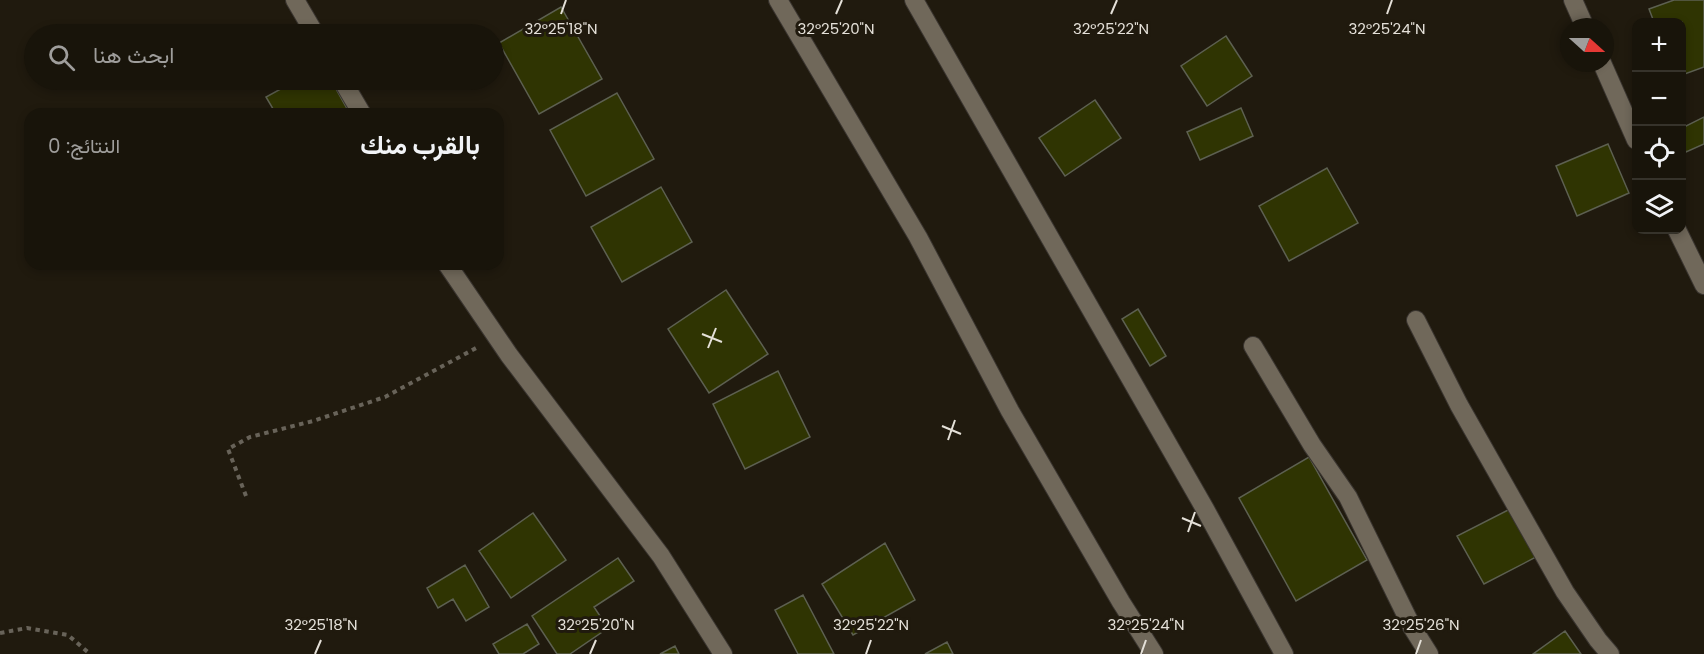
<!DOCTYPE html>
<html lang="ar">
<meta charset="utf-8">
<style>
:root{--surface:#18140a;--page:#211d13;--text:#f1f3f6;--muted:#9f9e9c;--line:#36332b}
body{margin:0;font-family:Poppins,Vazirmatn,sans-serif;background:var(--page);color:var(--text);direction:rtl}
.controls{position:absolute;right:18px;top:18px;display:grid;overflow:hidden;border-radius:12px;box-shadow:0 3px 9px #0003}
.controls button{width:54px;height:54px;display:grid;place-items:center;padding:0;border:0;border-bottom:2px solid var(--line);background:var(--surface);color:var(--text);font:30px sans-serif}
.compass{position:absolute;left:1560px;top:18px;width:54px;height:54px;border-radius:50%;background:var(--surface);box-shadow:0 3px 9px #0003;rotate:111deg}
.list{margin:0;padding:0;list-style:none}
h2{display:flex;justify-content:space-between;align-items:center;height:78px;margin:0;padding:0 24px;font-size:26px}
h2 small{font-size:20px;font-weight:400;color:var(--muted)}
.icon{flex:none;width:33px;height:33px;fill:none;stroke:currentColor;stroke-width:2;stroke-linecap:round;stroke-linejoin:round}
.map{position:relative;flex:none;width:1704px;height:654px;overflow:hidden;direction:ltr}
.search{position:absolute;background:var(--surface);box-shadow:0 3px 9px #0003;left:24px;top:24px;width:480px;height:66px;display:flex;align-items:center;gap:15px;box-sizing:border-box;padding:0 21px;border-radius:33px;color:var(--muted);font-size:22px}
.panel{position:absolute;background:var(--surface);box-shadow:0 3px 9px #0003;left:24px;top:108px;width:480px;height:162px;border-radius:18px;direction:rtl}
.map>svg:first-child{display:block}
.building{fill:#2f3402;stroke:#5d6051;stroke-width:1.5}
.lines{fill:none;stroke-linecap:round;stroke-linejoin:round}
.street-casing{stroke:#3a3530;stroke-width:20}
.path{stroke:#686359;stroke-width:4;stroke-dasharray:4.5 4.5;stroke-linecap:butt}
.street{stroke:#70685a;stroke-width:18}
.ticks{fill:none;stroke:#e4e0d8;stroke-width:2}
.ticks-label{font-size:15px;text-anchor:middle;fill:#e4e0d8;stroke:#201a0e;stroke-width:6;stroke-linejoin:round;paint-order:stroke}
</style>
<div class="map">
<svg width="1704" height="654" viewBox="0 0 1704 654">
<rect width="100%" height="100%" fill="#201a0e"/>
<path class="building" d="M1674,0H1704V67L1682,75V22H1654L1649,9Z
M561,7L602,79L539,114L499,43Z
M1226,36L1252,76L1207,106L1181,66Z
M297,80H331L350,114H276L266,97Z
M617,93L654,159L586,196L550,130Z
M1095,100L1121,138L1065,176L1039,138Z
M1241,108L1253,136L1200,160L1187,132Z
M1704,117V144L1686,152L1682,142V128Z
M1608,144L1629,193L1577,216L1556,166Z
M1327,168L1358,223L1289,261L1259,206Z
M661,187L692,242L622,282L591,227Z
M726,290L768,354L709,393L668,329Z
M1138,309L1166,356L1150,366L1122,319Z
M778,371L810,437L745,469L713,404Z
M1309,457L1367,560L1296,601L1239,498Z
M1512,508L1538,556L1484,584L1457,536Z
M533,513L566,560L511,598L479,551Z
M885,543L915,600L853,635L822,584Z
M618,558L634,581L594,607L608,628L570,654H557L532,616Z
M465,565L489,607L466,621L453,599L438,608L427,588Z
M803,595L834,654H798L775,610Z
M527,624L539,644L523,654H499L493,644Z
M1565,631L1581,654H1533Z
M947,642L953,654H925Z
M675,646L679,654H660Z"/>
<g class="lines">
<defs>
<path id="street" d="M295,0L315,34
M778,0L918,237L1010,411L1121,602L1154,654
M914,0L1205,509L1284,654
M1573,0L1585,27
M1602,63L1636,140
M342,80L362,114
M1677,230L1704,285
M447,264L509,355L661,556L723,654
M1416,320L1459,405L1565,592L1598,640L1610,654
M1253,346L1312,445L1348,497L1412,627L1429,654"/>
</defs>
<use href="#street" class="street-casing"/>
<path class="path" d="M246,496L228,449L250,437L313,421L385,397L478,347
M0,633L27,628L68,635L90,654"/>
<use href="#street" class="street"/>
</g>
<path class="ticks" d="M561,14L566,0M836,14L842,0M1111,14L1117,0M1387,14L1392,0M702,334L722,342M708,348L716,328M942,426L961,434M948,440L955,420M1182,518L1201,526M1188,532L1195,512M315,654L321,640M590,654L596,640M866,654L871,640M1141,654L1146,640M1416,654L1421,640"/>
<g class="ticks-label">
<text x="561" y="34">32°25'18"N</text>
<text x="836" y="34">32°25'20"N</text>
<text x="1111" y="34">32°25'22"N</text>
<text x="1387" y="34">32°25'24"N</text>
<text x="321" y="630">32°25'18"N</text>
<text x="596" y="630">32°25'20"N</text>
<text x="871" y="630">32°25'22"N</text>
<text x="1146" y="630">32°25'24"N</text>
<text x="1421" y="630">32°25'26"N</text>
</g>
</svg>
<div class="controls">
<button>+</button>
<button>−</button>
<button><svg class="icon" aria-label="locate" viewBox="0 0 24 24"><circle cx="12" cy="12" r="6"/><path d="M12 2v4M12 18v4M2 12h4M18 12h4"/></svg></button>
<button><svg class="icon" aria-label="layers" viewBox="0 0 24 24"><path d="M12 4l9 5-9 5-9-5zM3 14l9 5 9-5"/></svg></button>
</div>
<svg class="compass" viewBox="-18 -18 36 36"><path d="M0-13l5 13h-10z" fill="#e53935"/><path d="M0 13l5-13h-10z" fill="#9f9e9c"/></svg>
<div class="search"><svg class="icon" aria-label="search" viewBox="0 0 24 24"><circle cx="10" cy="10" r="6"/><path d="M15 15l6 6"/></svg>ابحث هنا</div>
<section class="panel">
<h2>بالقرب منك<small>النتائج: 0</small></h2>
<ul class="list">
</ul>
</section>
</div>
